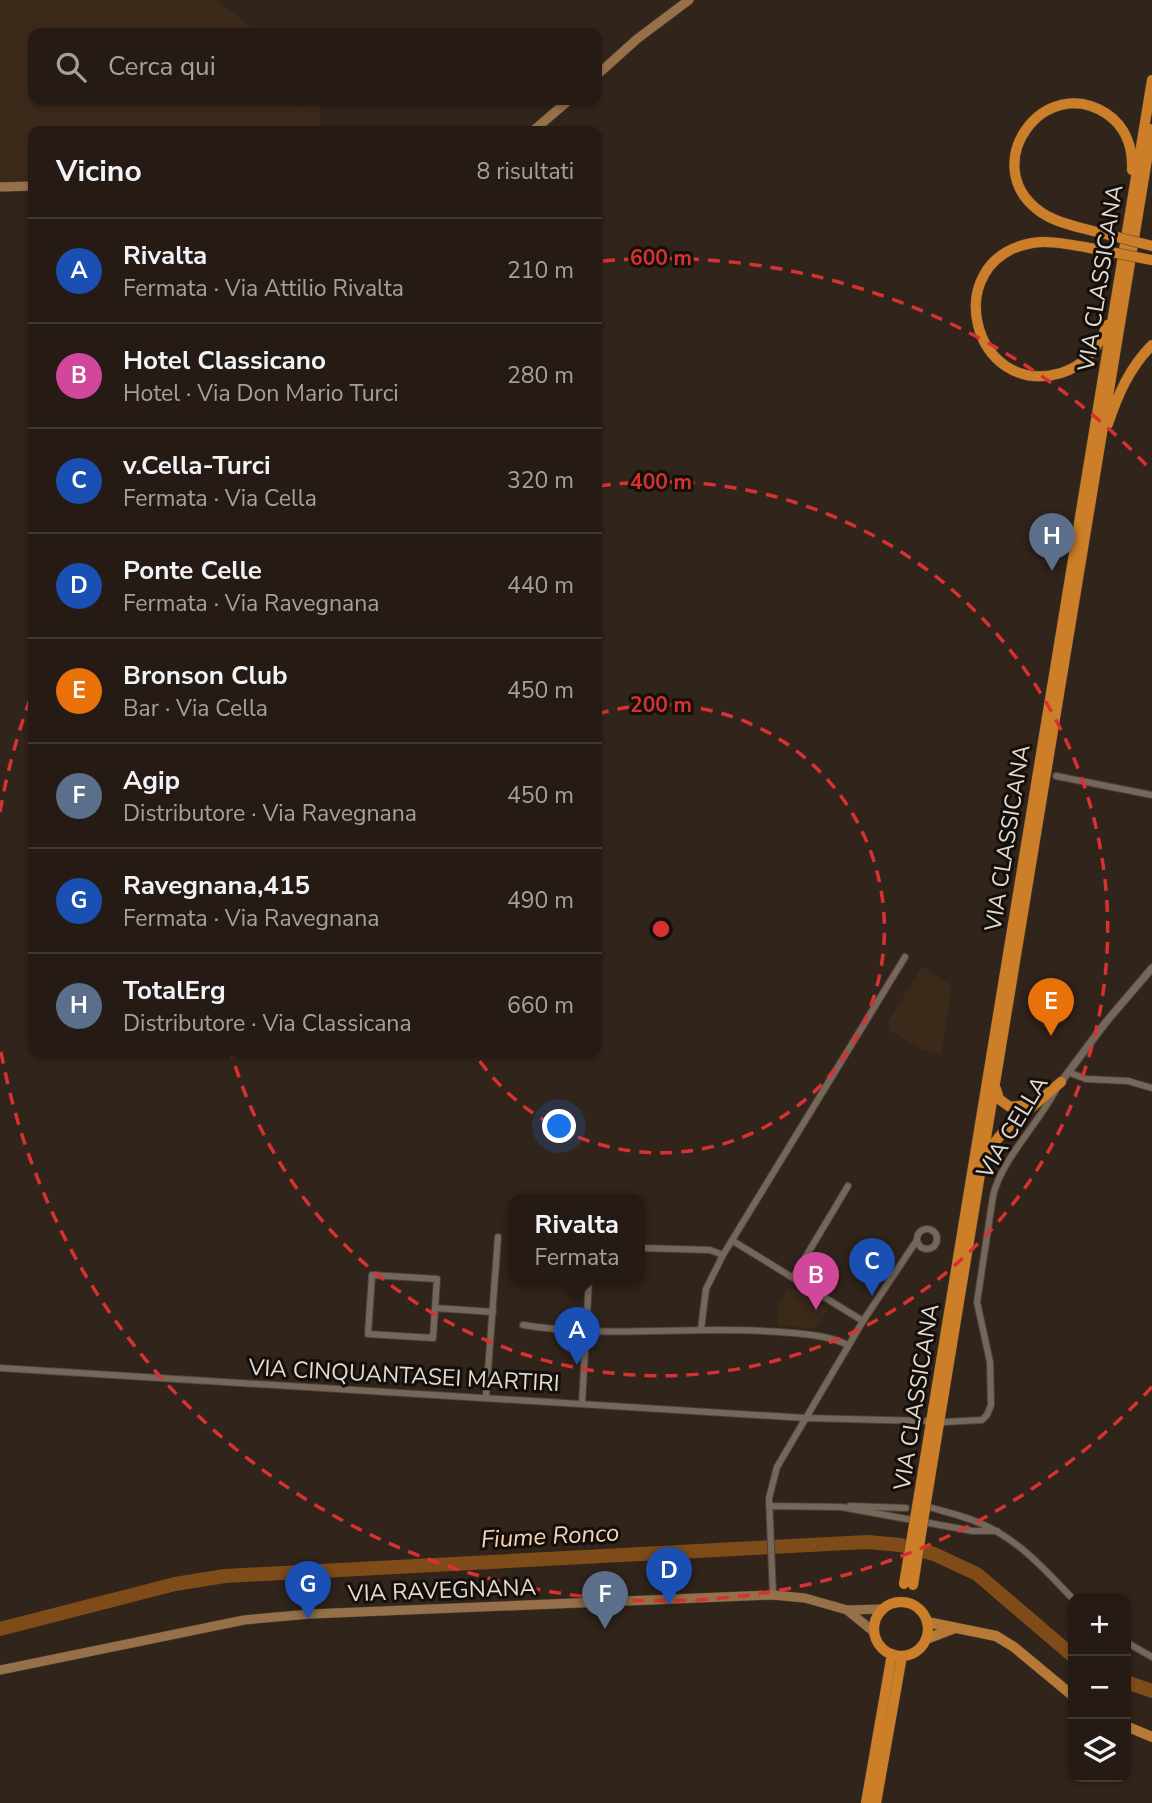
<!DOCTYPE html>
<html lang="it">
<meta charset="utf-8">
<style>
:root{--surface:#251b14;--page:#2d241d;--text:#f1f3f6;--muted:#a3a1a0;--line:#423934;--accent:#75c0f6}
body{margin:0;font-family:"Nunito Sans",sans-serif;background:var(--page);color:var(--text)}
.controls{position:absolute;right:21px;bottom:21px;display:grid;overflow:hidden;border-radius:14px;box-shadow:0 2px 5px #0004}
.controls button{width:63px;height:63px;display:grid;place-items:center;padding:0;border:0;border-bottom:2px solid var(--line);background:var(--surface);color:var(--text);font:35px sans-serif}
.you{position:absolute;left:560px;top:1127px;width:24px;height:24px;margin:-18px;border:5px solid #fff;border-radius:50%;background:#1a73e8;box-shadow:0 0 0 10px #1a73e833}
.badge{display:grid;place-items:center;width:46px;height:46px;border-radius:50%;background:var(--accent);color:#fff;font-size:23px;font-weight:700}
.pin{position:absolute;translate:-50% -58px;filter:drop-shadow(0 2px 4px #0008)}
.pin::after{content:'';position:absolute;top:37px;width:24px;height:21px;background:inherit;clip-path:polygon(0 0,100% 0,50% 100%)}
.popup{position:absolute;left:509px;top:1194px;width:136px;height:91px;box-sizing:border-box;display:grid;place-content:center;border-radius:14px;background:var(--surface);filter:drop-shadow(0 2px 5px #0005);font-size:23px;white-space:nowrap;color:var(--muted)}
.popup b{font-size:26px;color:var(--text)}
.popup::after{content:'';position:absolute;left:50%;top:100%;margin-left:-14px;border:14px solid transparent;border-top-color:var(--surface)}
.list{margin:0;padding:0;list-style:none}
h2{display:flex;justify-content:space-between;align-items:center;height:91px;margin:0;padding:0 28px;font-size:30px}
h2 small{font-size:23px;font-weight:400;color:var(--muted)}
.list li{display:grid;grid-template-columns:46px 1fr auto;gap:21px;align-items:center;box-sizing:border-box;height:105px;padding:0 28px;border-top:2px solid var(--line)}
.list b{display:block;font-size:26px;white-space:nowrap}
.list p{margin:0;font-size:23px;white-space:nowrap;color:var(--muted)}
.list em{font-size:23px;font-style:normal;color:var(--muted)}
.icon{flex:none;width:38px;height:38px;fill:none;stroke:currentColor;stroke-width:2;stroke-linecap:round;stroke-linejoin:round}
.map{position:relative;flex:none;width:1152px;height:1803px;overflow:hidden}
.search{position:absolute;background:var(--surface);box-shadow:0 2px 5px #0004;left:28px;top:28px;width:574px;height:77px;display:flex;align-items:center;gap:18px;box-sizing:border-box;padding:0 24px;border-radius:14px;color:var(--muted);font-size:26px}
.panel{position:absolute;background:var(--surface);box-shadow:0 2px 5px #0004;left:28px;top:126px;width:574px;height:931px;border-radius:14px}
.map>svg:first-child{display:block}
.built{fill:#3b291a}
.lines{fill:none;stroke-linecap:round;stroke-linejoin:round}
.river{stroke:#7f4c19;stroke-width:14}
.minor-casing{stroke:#4d423a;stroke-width:8}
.tertiary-casing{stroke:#4d423a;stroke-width:9}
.secondary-casing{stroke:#4d423a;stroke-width:10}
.primary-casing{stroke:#4d423a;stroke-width:11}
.trunk-casing{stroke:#4d423a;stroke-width:11}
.minor{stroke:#76675b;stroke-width:6}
.tertiary{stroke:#76675b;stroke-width:7}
.secondary{stroke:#967048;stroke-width:9}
.primary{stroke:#b77935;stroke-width:10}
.trunk{stroke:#cc7f28;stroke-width:10}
.trunk-bridge-casing{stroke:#4d423a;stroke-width:11;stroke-linecap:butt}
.trunk-bridge{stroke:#cc7f28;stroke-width:10}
.ring{fill:none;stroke:#d73131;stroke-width:3.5;stroke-dasharray:12 9}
.labels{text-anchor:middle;stroke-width:6;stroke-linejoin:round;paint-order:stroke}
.street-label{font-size:23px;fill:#e2dad3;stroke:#140f0a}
.water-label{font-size:24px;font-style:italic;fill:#f8d3b4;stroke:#140f0a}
.centre{fill:#d73131;stroke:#140f0a;stroke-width:3.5}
.ring-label{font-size:21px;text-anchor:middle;font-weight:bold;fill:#d73131;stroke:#140f0a;stroke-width:6;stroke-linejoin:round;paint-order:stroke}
</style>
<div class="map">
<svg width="1152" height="1803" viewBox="0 0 1152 1803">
<rect width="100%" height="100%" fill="#31241a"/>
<path class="built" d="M0,0H217L259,33H33V100H294L295,106L319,104L321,131H33V182L0,183Z
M922,966L952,986L941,1054L921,1049L890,1031L887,1023Z
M789,1286L829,1309L816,1328L777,1326L778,1305Z"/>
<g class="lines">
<path class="river" d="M0,1629L175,1584L225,1576L867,1542L900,1545L934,1554L977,1574L1073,1656
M1126,1682L1152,1691"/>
<defs>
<path id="minor" d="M1056,776L1152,795
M1068,1072L1086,1079L1128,1081L1152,1088
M917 1239a10 10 0 1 1 20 0a10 10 0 1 1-20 0Z
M733,1241L863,1321
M640,1248L710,1250L723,1255
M372,1275L437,1279L433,1338L368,1334Z
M793,1278L848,1186
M435,1308L493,1312
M523,1325C608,1339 695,1325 780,1332C804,1334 827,1335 848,1345
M701,1329L706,1289L723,1255L905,957
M0,1368L805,1418L925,1421
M486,1397L498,1237
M582,1403L589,1279
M945,1422L982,1420L987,1415L991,1405L990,1362L977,1302L993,1196C1001,1160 1039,1123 1057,1088
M769,1506L841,1507L973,1531H997
M850,1506L906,1508
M925,1506C945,1512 966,1516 984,1525C1020,1541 1046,1571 1073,1599
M773,1595L769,1498L777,1467L863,1321L917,1240
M1126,1642L1152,1657"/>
<path id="tertiary" d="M1061,1082L1106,1022L1152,968"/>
<path id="secondary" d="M597,75L637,39L689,0
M533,131L569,100
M0,187L33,186
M847,1610L882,1609
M0,1670L244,1620L310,1614L773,1595L805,1598L847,1610L874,1632"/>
<path id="primary" d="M927,1622L996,1636L1014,1647L1073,1696
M926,1639L955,1628
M1126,1726L1152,1737"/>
<path id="trunk" d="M1093,231C1075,226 1053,222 1038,210C978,164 1044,72 1107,114C1126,127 1133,148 1132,170
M1090,248C1071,245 1051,240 1032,243C938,260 972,399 1061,373C1084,366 1099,347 1107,325
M1108,424C1118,394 1130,367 1152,345
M996,1089L999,1099L1010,1107L1033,1104
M987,1152L1004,1131L1061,1082
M919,1495L1152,80
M927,1496L1152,129
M874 1629a27 27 0 1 1 54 0a27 27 0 1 1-54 0Z
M866,1803L892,1654
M876,1803L902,1656"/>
</defs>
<use href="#minor" class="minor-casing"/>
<use href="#tertiary" class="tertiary-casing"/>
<use href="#secondary" class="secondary-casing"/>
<use href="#primary" class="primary-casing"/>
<use href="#trunk" class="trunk-casing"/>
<use href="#minor" class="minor"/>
<use href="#tertiary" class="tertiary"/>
<use href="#secondary" class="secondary"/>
<use href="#primary" class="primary"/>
<use href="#trunk" class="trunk"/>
<defs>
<path id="trunk-bridge" d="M1093,231L1152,246
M1090,248L1152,260
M904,1584L919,1495
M913,1585L927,1496"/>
</defs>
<use href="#trunk-bridge" class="trunk-bridge-casing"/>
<use href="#trunk-bridge" class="trunk-bridge"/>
</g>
<g class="ring">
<path d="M597 714A224 224 0 1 1 474 1053"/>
<path d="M599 486A447 447 0 1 1 231 1052"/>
<path d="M1152 1387A671 671 0 0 1 0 1046M0 812A671 671 0 0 1 32 694M603 261A671 671 0 0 1 1152 471"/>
</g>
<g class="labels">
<g class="street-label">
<text transform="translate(1100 278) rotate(-81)" y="8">VIA CLASSICANA</text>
<text transform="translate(1007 838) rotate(-81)" y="8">VIA CLASSICANA</text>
<text transform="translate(1012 1127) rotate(-59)" y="8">VIA CELLA</text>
<text transform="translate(404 1375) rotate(3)" y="8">VIA CINQUANTASEI MARTIRI</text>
<text transform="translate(916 1397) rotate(-81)" y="8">VIA CLASSICANA</text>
<text transform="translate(442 1590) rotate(-2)" y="8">VIA RAVEGNANA</text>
</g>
<g class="water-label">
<text transform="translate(550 1536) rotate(-3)" y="8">Fiume Ronco</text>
</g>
</g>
<circle cx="661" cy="929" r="10" class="centre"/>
<g class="ring-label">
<text x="661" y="265">600 m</text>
<text x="661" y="489">400 m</text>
<text x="661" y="712">200 m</text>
</g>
</svg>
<div class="controls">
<button>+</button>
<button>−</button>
<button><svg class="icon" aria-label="layers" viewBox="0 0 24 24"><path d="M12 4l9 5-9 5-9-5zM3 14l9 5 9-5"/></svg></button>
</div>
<div class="you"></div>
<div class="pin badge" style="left:577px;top:1365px;background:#1a4fb4">A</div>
<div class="popup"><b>Rivalta</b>Fermata</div>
<div class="pin badge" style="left:816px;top:1310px;background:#d1479c">B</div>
<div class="pin badge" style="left:872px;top:1296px;background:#1a4fb4">C</div>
<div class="pin badge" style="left:669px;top:1605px;background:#1a4fb4">D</div>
<div class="pin badge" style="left:1051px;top:1036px;background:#e8710a">E</div>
<div class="pin badge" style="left:605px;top:1629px;background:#5c6f8a">F</div>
<div class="pin badge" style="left:308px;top:1619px;background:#1a4fb4">G</div>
<div class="pin badge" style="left:1052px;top:571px;background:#5c6f8a">H</div>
<div class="search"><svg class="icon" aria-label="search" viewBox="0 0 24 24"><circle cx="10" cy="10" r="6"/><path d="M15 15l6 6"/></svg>Cerca qui</div>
<section class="panel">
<h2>Vicino<small>8 risultati</small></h2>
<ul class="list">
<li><span class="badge" style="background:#1a4fb4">A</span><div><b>Rivalta</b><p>Fermata · Via Attilio Rivalta</p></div><em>210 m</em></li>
<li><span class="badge" style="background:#d1479c">B</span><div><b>Hotel Classicano</b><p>Hotel · Via Don Mario Turci</p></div><em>280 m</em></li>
<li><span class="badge" style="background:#1a4fb4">C</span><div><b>v.Cella-Turci</b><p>Fermata · Via Cella</p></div><em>320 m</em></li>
<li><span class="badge" style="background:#1a4fb4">D</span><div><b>Ponte Celle</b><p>Fermata · Via Ravegnana</p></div><em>440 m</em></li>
<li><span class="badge" style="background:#e8710a">E</span><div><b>Bronson Club</b><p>Bar · Via Cella</p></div><em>450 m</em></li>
<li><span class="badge" style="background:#5c6f8a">F</span><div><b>Agip</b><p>Distributore · Via Ravegnana</p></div><em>450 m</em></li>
<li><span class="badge" style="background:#1a4fb4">G</span><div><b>Ravegnana,415</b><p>Fermata · Via Ravegnana</p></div><em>490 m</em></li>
<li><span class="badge" style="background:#5c6f8a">H</span><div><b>TotalErg</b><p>Distributore · Via Classicana</p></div><em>660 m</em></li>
</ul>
</section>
</div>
